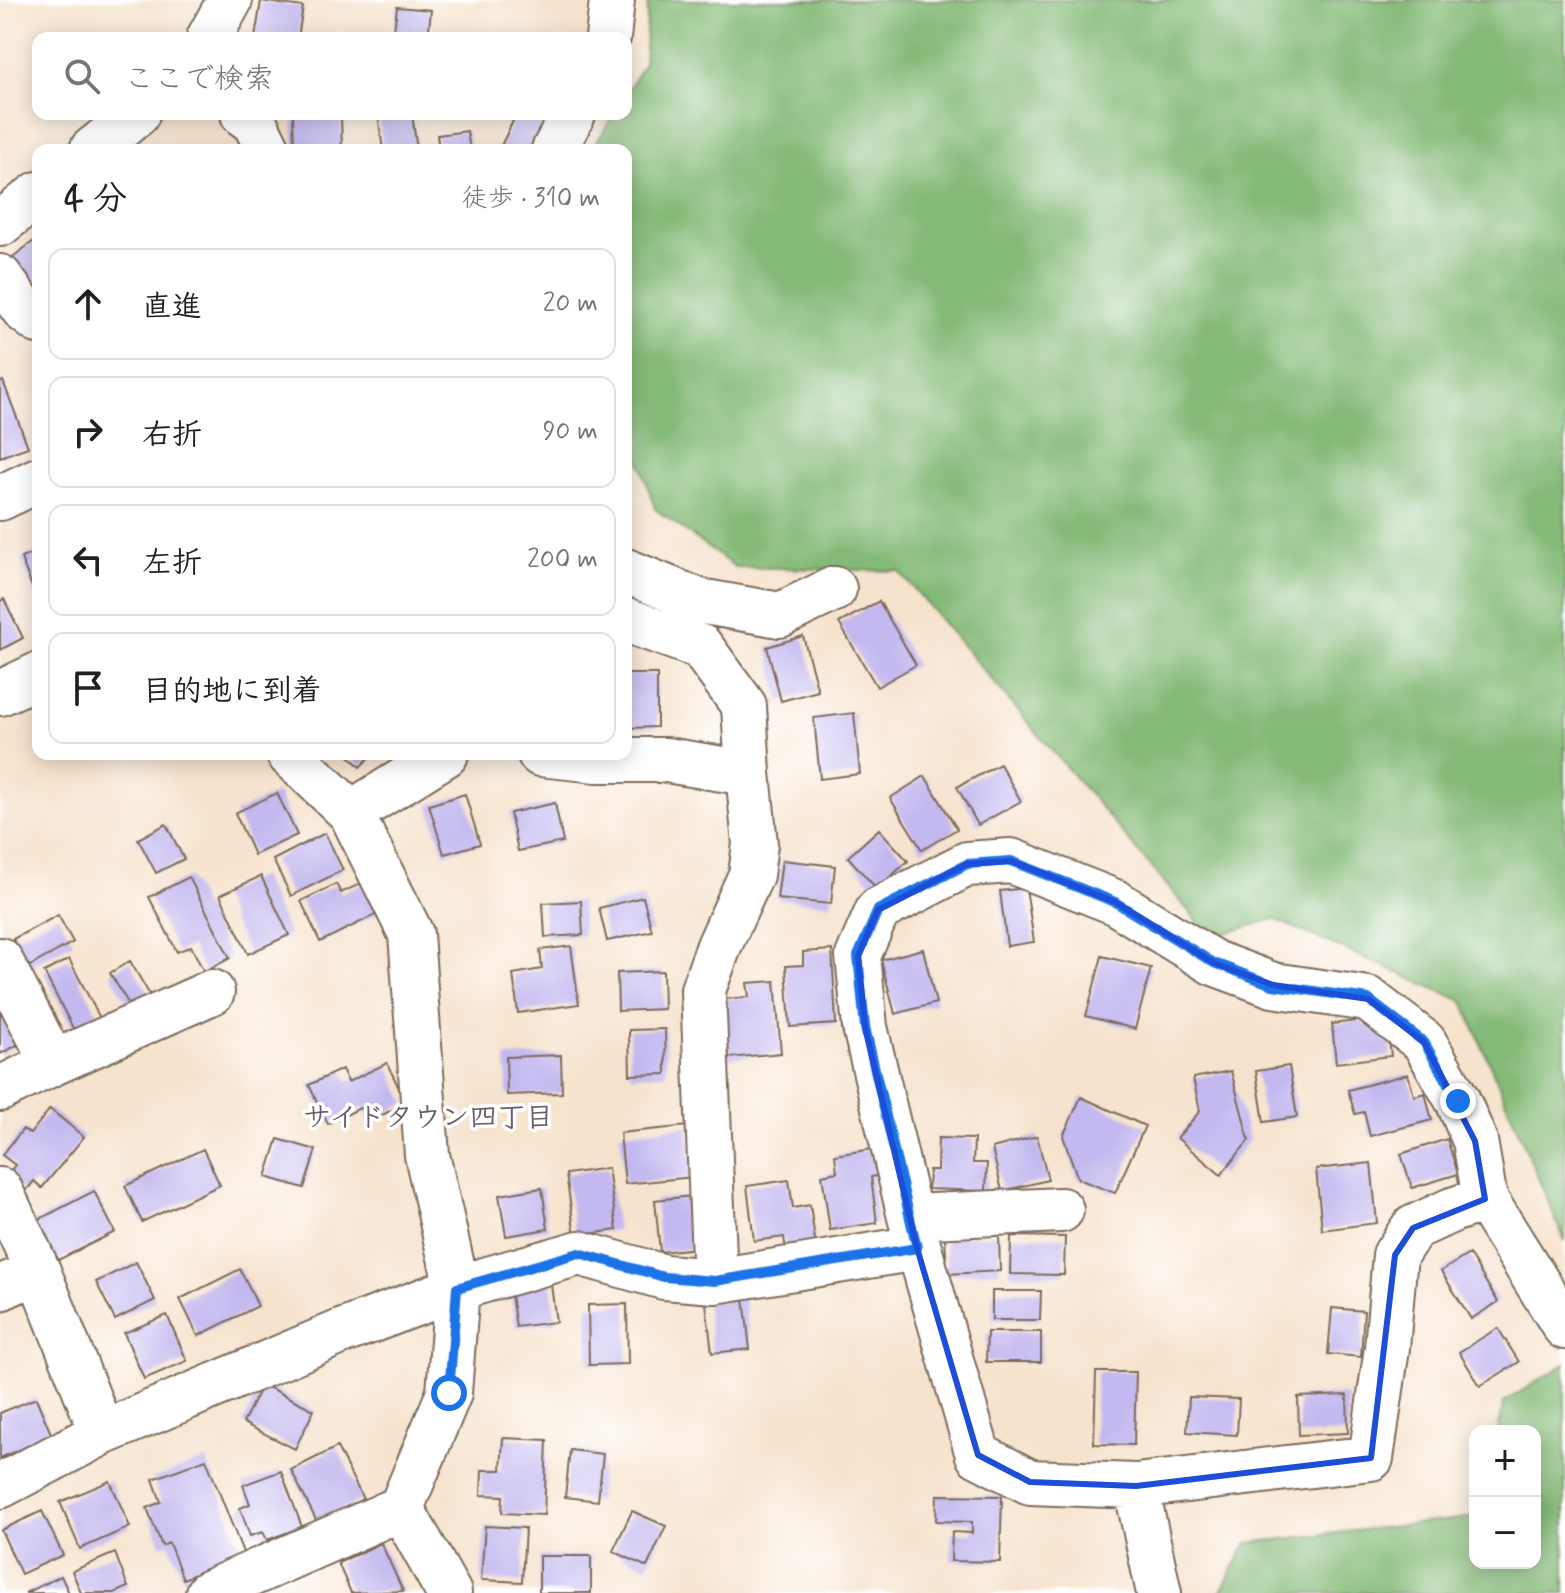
<!DOCTYPE html>
<html lang="ja">
<meta charset="utf-8">
<style>
:root{--surface:#fff;--page:#f6f6f6;--text:#202124;--muted:#757577;--line:#e0e0e0}
body{margin:0;font-family:Mynerve,"Klee One",sans-serif;background:var(--page);color:var(--text)}
.controls{position:absolute;right:24px;bottom:24px;display:grid;overflow:hidden;border-radius:16px;box-shadow:0 4px 20px #0003}
.controls button{width:72px;height:72px;display:grid;place-items:center;padding:0;border:0;border-bottom:2px solid var(--line);background:var(--surface);color:var(--text);font:40px sans-serif}
.stop{position:absolute;width:24px;height:24px;margin:-18px;border:6px solid #1a73e8;border-radius:50%;background:#fff}
.stop.end{background:#1a73e8;border-color:#fff;box-shadow:0 2px 8px #0008}
.list{margin:0;padding:0;list-style:none}
h2{display:flex;justify-content:space-between;align-items:center;height:104px;margin:0;padding:0 32px;font-size:34px}
h2 small{font-size:26px;font-weight:400;color:var(--muted)}
.list li{display:grid;grid-template-columns:52px 1fr auto;gap:24px;align-items:center;box-sizing:border-box;height:112px;margin:0 16px 16px;padding:0 16px;border:2px solid var(--line);border-radius:16px}
.list b{display:block;font-size:30px;white-space:nowrap}
.list em{font-size:26px;font-style:normal;color:var(--muted)}
.icon{flex:none;width:44px;height:44px;fill:none;stroke:currentColor;stroke-width:2;stroke-linecap:round;stroke-linejoin:round}
.map{position:relative;flex:none;width:1565px;height:1593px;overflow:hidden}
.search{position:absolute;background:var(--surface);box-shadow:0 4px 20px #0003;left:32px;top:32px;width:600px;height:88px;display:flex;align-items:center;gap:20px;box-sizing:border-box;padding:0 28px;border-radius:16px;color:var(--muted);font-size:30px}
.panel{position:absolute;background:var(--surface);box-shadow:0 4px 20px #0003;left:32px;top:144px;width:600px;height:616px;border-radius:16px}
.map>svg:first-child{display:block}
.forest{fill:#84ba77;stroke:#60724a;stroke-width:2}
.building{fill:#c3b8ef}
.lines{fill:none;stroke-linecap:round;stroke-linejoin:round}
.minor-casing{stroke:#7c6b5b;stroke-width:48}
.minor{stroke:#fff;stroke-width:44}
.route{stroke:#1a73e8;stroke-width:10}
.marked{fill:none;stroke:#1d4ed8;stroke-width:6;stroke-linejoin:round}
.labels{text-anchor:middle;stroke-width:7;stroke-linejoin:round;paint-order:stroke}
.neighbourhood-label{font-size:28px;font-weight:bold;fill:#6b5c67;stroke:#fff}
</style>
<div class="map">
<svg width="1565" height="1593" viewBox="0 0 1565 1593">
<rect width="100%" height="100%" fill="#fff"/>
<filter id="ink" filterUnits="userSpaceOnUse"><feTurbulence type="fractalNoise" baseFrequency=".0125" numOctaves="2"/><feDisplacementMap in="SourceGraphic" scale="16" xChannelSelector="R" yChannelSelector="G"/><feConvolveMatrix kernelMatrix="1 2 1 2 8 2 1 2 1" color-interpolation-filters="sRGB"/></filter>
<filter id="wash" filterUnits="userSpaceOnUse"><feTurbulence type="fractalNoise" baseFrequency=".006" numOctaves="4" result="noise"/><feDisplacementMap in="SourceGraphic" scale="32" xChannelSelector="R" yChannelSelector="G"/><feGaussianBlur stdDeviation="1.8" result="paint"/><feColorMatrix in="noise" values="0 0 0 0 0 0 0 0 0 0 0 0 0 0 0 0 0 1.4 0 .05"/><feComposite in="paint" operator="in"/></filter>
<g filter="url(#wash)">
<rect width="100%" height="100%" fill="#f6e3cd"/>
<path class="forest" d="M648,0H1565V1241L1463,1001L1274,919L1211,937L899,571L735,567L655,509L626,418V150H592L614,114H626V93L644,63Z
M1565,1364V1593H1220L1247,1543L1475,1517V1563H1535V1431H1498L1504,1402Z"/>
<g id="blocks">
<path class="building" d="M261,1L303,7L298,38H255Z
M397,7L431,10L428,38H393Z
M293,114L341,116L342,150H303V144H294Z
M378,114H412L417,150H383Z
M498,114H548L531,150H499L513,121Z
M467,131L470,150H439L437,135Z
M38,238V296L10,259Z
M3,381L28,447L0,457V382Z
M38,551V602L21,558Z
M4,599L23,638L0,650V601Z
M879,601L916,665L877,687L839,623Z
M803,636L818,691L781,701L767,647Z
M626,674H657V727L626,728Z
M854,713L860,774L820,779L814,718Z
M347,754H373L360,767Z
M1000,764L1021,801L978,825L957,787Z
M925,776L957,829L922,850L890,798Z
M277,793L297,835L254,855L235,813Z
M465,794L480,844L444,854L429,805Z
M555,803L563,842L518,851L510,813Z
M166,824L184,859L156,873L138,839Z
M879,829L908,861L877,889L848,857Z
M325,833L343,870L291,896L273,860Z
M782,860L835,866L831,904L777,899Z
M261,876L289,935L248,954L220,895Z
M189,877L230,958L204,972L191,946L177,952L149,897Z
M364,882L379,913L320,942L301,901L336,884L341,893Z
M1026,888L1034,942L1007,946L1000,891Z
M643,897L652,931L607,941L599,908Z
M581,901L583,935L545,937L543,903Z
M58,915L73,942L28,967L13,939Z
M571,946L579,1004L518,1013L513,974L542,969L540,950Z
M923,949L936,1003L895,1014L881,960Z
M832,950L836,1024L790,1027L786,966L803,965V952Z
M1102,956L1151,968L1135,1029L1086,1016Z
M69,959L101,1020L76,1034L44,972Z
M130,961L151,997L131,1008L110,973Z
M663,971L664,1009L618,1011L617,973Z
M775,981L781,1053L729,1058L724,999L749,997L747,983Z
M0,998L27,1040L0,1054Z
M1386,1017L1391,1056L1336,1063L1332,1024Z
M665,1029L666,1074L630,1075L629,1030Z
M561,1055L562,1093L507,1095L506,1057Z
M387,1063L406,1103L370,1121L364,1106L328,1124L309,1085L342,1069L348,1082Z
M1289,1066L1297,1117L1264,1122L1256,1071Z
M1231,1071L1249,1140L1221,1175L1177,1138L1200,1111L1193,1078Z
M1408,1074L1414,1096L1425,1093L1432,1120L1370,1136L1364,1112L1355,1114L1348,1090Z
M1081,1097L1145,1126L1115,1193L1078,1179L1063,1136Z
M50,1109L84,1137L42,1188L34,1181L25,1192L6,1177L15,1165L2,1155L23,1129L30,1134Z
M688,1126L693,1177L625,1184L620,1133Z
M1037,1136L1048,1180L1002,1191L992,1148Z
M938,1138L974,1139L973,1163H987L986,1191L928,1189L929,1170H937Z
M278,1139L316,1150L304,1188L266,1177Z
M1447,1139L1458,1174L1412,1188L1401,1154Z
M879,1148L882,1175L871,1177L877,1223L830,1230L822,1175L837,1172L835,1155Z
M203,1149L220,1185L142,1222L125,1186Z
M1371,1163L1377,1223L1322,1230L1316,1169Z
M608,1168L617,1230L575,1236L566,1174Z
M789,1180L793,1208L810,1205L816,1247L786,1250L784,1237L754,1241L747,1186Z
M542,1188L548,1229L506,1236L499,1195Z
M94,1191L115,1232L52,1263L32,1223Z
M692,1196L697,1248L660,1252L655,1200Z
M999,1235L1000,1271L947,1274L945,1237Z
M1011,1236L1065,1237L1064,1275L1010,1274Z
M1469,1254L1498,1302L1471,1319L1441,1271Z
M136,1262L155,1300L115,1320L96,1282Z
M240,1269L258,1306L198,1336L180,1299Z
M550,1277L556,1322L516,1327L509,1283Z
M992,1291H1041L1040,1320H992Z
M744,1298L750,1349L712,1353L706,1303Z
M627,1304L628,1364L589,1365L588,1305Z
M1332,1308L1364,1311L1361,1357L1328,1354Z
M167,1315L187,1361L144,1379L124,1333Z
M1498,1328L1519,1362L1480,1386L1459,1352Z
M987,1332H1041V1362H986Z
M1096,1372H1136L1134,1445L1094,1444Z
M262,1384L314,1410L295,1449L243,1423Z
M1347,1395L1348,1433L1299,1435L1298,1397Z
M1189,1397L1239,1399L1237,1435L1187,1432Z
M36,1398L52,1436L0,1458V1413Z
M503,1438L547,1440L544,1515L502,1513L503,1496L481,1495L482,1470H501Z
M337,1447L363,1499L317,1522L291,1470Z
M570,1450L603,1454L598,1501L565,1497Z
M206,1459L244,1555L183,1579L169,1543L162,1546L147,1508L161,1502L153,1479Z
M281,1471L302,1527L267,1540L263,1532L250,1536L240,1508L250,1504L243,1485Z
M110,1481L130,1527L80,1549L60,1502Z
M937,1495L1002,1496L1000,1562L951,1561L952,1532L972,1533V1522L936,1521Z
M42,1511L63,1555L21,1574L1,1530Z
M632,1511L666,1526L647,1567L613,1551Z
M485,1526L525,1528L522,1582L481,1580Z
M381,1543L403,1591L351,1593L338,1563Z
M115,1553L128,1587L114,1593H81L72,1571Z
M539,1556H591V1593H539Z
M61,1576L69,1593H25Z"/>
</g>
</g>
<g filter="url(#ink)">
<use href="#blocks" fill-opacity="0" stroke="#7c6b5b" stroke-width="2"/>
<g class="lines">
<defs>
<path id="minor" d="M209,38L230,0
M608,38L612,0
M243,114L255,123L268,150
M92,150L137,114
M554,150L573,114
M0,224L38,194
M0,277L25,311L38,321
M0,498L38,480
M626,571L699,601L780,615L834,589
M626,620L701,647L744,706L748,773
M0,693L38,675
M540,754L597,760H666L748,773L755,844L751,875L719,946L703,990L715,1281
M351,813L446,754
M1011,861L1115,902L1214,963L1273,985L1368,999L1424,1042L1458,1101L1475,1141L1485,1199L1452,1210L1413,1228L1395,1255L1387,1348L1371,1458L1136,1486L1030,1482L978,1455L910,1217L865,1027L858,956L878,910L967,864Z
M0,960L53,1063L0,1089
M53,1063L212,992
M0,1190L38,1271L102,1433
M1485,1199L1565,1327
M910,1217L1061,1210
M0,1288L38,1271
M0,1486L102,1433L341,1332L457,1288L579,1253L664,1277L715,1281L917,1248
M1136,1486L1159,1593
M401,1508L449,1593
M208,1593L401,1508L449,1393L457,1288L427,1155L411,934L351,813L289,754"/>
</defs>
<use href="#minor" class="minor-casing"/>
<use href="#minor" class="minor"/>
</g>
</g>
<g class="lines" filter="url(#ink)">
<path class="route" d="M449,1393L457,1288L579,1253L664,1277L715,1281L917,1248L865,1027L858,956L878,910L967,864L1011,861L1115,902L1214,963L1273,985L1368,999L1424,1042L1458,1101"/>
</g>
<path class="marked" d="M1011,861L1115,902L1214,963L1273,985L1368,999L1424,1042L1475,1141L1485,1199L1413,1228L1395,1255L1371,1458L1136,1486L1030,1482L978,1455L917,1248L865,1027L858,956L878,910L967,864Z"/>
<g class="labels">
<g class="neighbourhood-label">
<text x="428" y="1126">サイドタウン四丁目</text>
</g>
</g>
</svg>
<div class="controls">
<button>+</button>
<button>−</button>
</div>
<div class="stop" style="left:449px;top:1393px"></div>
<div class="stop end" style="left:1458px;top:1101px"></div>
<div class="search"><svg class="icon" aria-label="search" viewBox="0 0 24 24"><circle cx="10" cy="10" r="6"/><path d="M15 15l6 6"/></svg>ここで検索</div>
<section class="panel">
<h2>4 分<small>徒歩 · 310 m</small></h2>
<ul class="list">
<li><svg class="icon" aria-label="ahead" viewBox="0 0 24 24"><path d="M12 20V5M6 11l6-6 6 6"/></svg><div><b>直進</b></div><em>20 m</em></li>
<li><svg class="icon" aria-label="right" viewBox="0 0 24 24"><path d="M7 20v-9h11M14 6l5 5-5 5"/></svg><div><b>右折</b></div><em>90 m</em></li>
<li><svg class="icon" aria-label="left" viewBox="0 0 24 24"><path d="M17 20v-9H6M10 6l-5 5 5 5"/></svg><div><b>左折</b></div><em>200 m</em></li>
<li><svg class="icon" aria-label="arrive" viewBox="0 0 24 24"><path d="M6 21V4h12l-3 4 3 4H6"/></svg><div><b>目的地に到着</b></div></li>
</ul>
</section>
</div>
